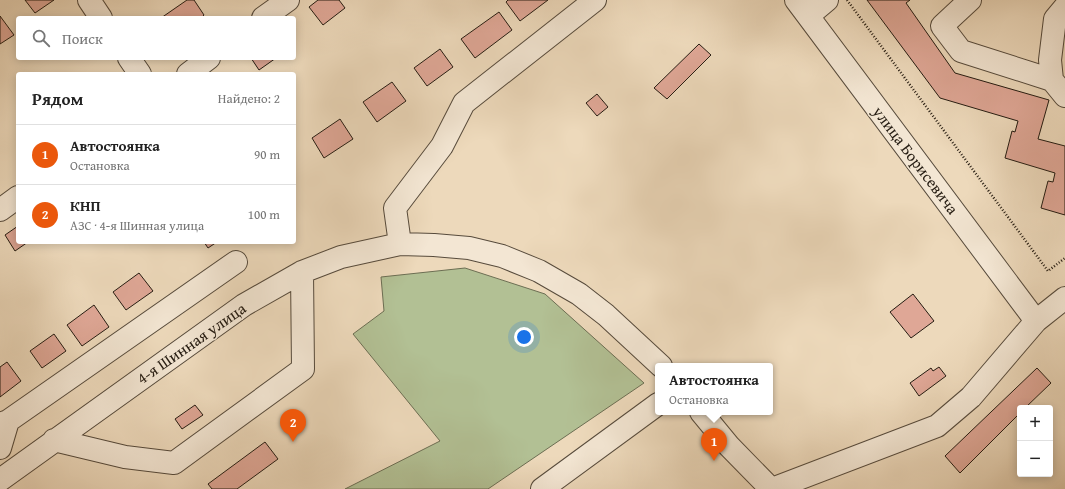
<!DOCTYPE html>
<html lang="ru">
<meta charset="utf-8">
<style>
:root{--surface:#fff;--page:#f2f2f2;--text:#222;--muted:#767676;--line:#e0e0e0;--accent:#ea580c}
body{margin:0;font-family:"Gentium Book Plus",serif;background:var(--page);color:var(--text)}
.controls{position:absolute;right:12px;bottom:12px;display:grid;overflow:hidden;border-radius:4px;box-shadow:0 2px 10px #0003}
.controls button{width:36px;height:36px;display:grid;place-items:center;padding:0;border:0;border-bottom:1px solid var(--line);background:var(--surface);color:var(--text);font:20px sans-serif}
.you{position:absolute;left:524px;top:337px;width:14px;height:14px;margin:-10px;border:3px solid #fff;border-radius:50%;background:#1a73e8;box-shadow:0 0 0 6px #1a73e833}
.badge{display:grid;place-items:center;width:26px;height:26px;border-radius:50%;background:var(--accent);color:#fff;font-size:13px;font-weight:700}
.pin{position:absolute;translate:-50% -33px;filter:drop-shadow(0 1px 2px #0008)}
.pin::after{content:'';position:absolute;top:21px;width:14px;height:12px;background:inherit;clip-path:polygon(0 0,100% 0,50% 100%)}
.popup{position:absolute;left:655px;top:363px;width:118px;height:52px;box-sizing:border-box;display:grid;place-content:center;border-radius:4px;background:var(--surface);filter:drop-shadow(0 1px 3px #0005);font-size:13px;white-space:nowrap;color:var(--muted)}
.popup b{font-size:15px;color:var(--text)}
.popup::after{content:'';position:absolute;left:50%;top:100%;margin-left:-8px;border:8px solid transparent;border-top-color:var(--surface)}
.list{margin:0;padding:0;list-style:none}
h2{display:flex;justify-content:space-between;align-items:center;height:52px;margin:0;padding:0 16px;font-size:17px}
h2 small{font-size:13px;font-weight:400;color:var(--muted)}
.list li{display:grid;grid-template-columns:26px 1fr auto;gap:12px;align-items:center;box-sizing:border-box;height:60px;padding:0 16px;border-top:1px solid var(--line)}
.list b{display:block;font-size:15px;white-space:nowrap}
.list p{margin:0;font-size:13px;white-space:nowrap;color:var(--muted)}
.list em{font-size:13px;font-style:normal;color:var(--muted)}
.icon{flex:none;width:22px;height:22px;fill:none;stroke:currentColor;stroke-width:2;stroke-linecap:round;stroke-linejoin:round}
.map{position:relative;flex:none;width:1065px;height:489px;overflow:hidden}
.search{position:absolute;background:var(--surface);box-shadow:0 2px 10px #0003;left:16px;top:16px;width:280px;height:44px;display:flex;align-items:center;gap:10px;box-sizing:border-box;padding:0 14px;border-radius:4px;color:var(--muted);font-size:15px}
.panel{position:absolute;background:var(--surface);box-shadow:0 2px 10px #0003;left:16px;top:72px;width:280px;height:172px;border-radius:4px}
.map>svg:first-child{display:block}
.green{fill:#b2c094;stroke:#6c6e53}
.building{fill:#dfa796;stroke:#251c12}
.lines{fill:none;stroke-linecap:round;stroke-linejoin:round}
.minor-casing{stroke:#574b3c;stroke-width:24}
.path{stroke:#251c12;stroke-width:2.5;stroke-dasharray:1 2;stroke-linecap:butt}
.minor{stroke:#f3e6d3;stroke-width:22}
.labels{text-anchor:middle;stroke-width:3;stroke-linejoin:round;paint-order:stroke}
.street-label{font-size:16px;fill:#251c12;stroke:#f3e6d3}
</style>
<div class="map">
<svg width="1065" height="489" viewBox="0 0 1065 489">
<rect width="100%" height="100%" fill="#edd9bb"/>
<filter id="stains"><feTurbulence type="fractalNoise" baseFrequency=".005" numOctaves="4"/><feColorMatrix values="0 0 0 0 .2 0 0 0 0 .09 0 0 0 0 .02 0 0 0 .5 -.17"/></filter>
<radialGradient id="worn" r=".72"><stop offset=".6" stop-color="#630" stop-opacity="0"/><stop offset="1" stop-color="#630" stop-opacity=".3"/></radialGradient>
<path class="green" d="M465,268L545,294L644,383L488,489H345L440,441L353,334L384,311L381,277Z"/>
<path class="building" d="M25,0H54L35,13Z
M187,0H194L204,15L201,18H161Z
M318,0H339L345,8L323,25L309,7Z
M508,0H548L520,21L506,2Z
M867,0H910L906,3L955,73L1049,100L1038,139L1065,146V215L1041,208L1048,181L1053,182L1055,173L1005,158L1012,131L1015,132L1018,121L940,98Z
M499,12L512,30L475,58L461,39Z
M0,16L14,35L0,44Z
M699,44L711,55L667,99L654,88Z
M440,49L453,67L427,86L414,68Z
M251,58H276L259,70Z
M392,82L406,101L377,122L363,102Z
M597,94L608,107L597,116L586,103Z
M340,119L353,139L324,158L312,138Z
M18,226V242H28L15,251L5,235Z
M204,242H217L208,248Z
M139,273L153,291L126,310L113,292Z
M913,294L934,321L911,338L890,312Z
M94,305L109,327L82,346L67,325Z
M54,334L66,351L42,368L30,351Z
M7,362L21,381L0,397V367Z
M939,367L946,376L919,396L910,383L931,368L933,371Z
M1037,368L1051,383L1025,408H1020V413L960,473L945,456Z
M195,405L203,415L182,429L175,419Z
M265,442L278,459L237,489H212L208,484Z"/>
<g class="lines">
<defs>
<path id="minor" d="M89,0L101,18
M796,0L1036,321
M970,0L942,26L961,51L1052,80L1065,96
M808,16L827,0
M263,18L288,0
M129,58L140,74
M188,74L209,58
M1052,80L1050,60L1055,19L1065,7
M0,210L18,197
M400,244L395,208L442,146L464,103L595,0
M701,412L729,446L771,489
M0,424L8,421L236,262
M54,440L125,457L174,463L303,369L302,272
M0,448L8,421
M0,480L244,305L302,272L341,257L400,244L434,245L469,248L502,256L539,271L579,294L606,315L661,366
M542,489L658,404
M772,489L937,426L971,397L1036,321L1065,298"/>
</defs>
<use href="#minor" class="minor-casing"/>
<path class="path" d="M847,0L1048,271L1065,258"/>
<use href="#minor" class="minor"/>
</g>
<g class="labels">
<g class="street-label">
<text transform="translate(916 160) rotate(53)" y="6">улица Борисевича</text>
<text transform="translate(191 343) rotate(-35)" y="6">4-я Шинная улица</text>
</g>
</g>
<rect width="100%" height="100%" filter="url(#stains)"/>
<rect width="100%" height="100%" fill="url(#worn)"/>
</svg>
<div class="controls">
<button>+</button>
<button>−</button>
</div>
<div class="you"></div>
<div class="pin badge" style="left:714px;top:461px">1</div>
<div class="popup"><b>Автостоянка</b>Остановка</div>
<div class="pin badge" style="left:293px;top:442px">2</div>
<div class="search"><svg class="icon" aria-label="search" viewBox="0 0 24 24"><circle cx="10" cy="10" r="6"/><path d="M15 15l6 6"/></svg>Поиск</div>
<section class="panel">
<h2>Рядом<small>Найдено: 2</small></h2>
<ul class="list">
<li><span class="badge">1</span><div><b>Автостоянка</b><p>Остановка</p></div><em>90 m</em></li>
<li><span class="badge">2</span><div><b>КНП</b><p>АЗС · 4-я Шинная улица</p></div><em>100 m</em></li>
</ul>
</section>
</div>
